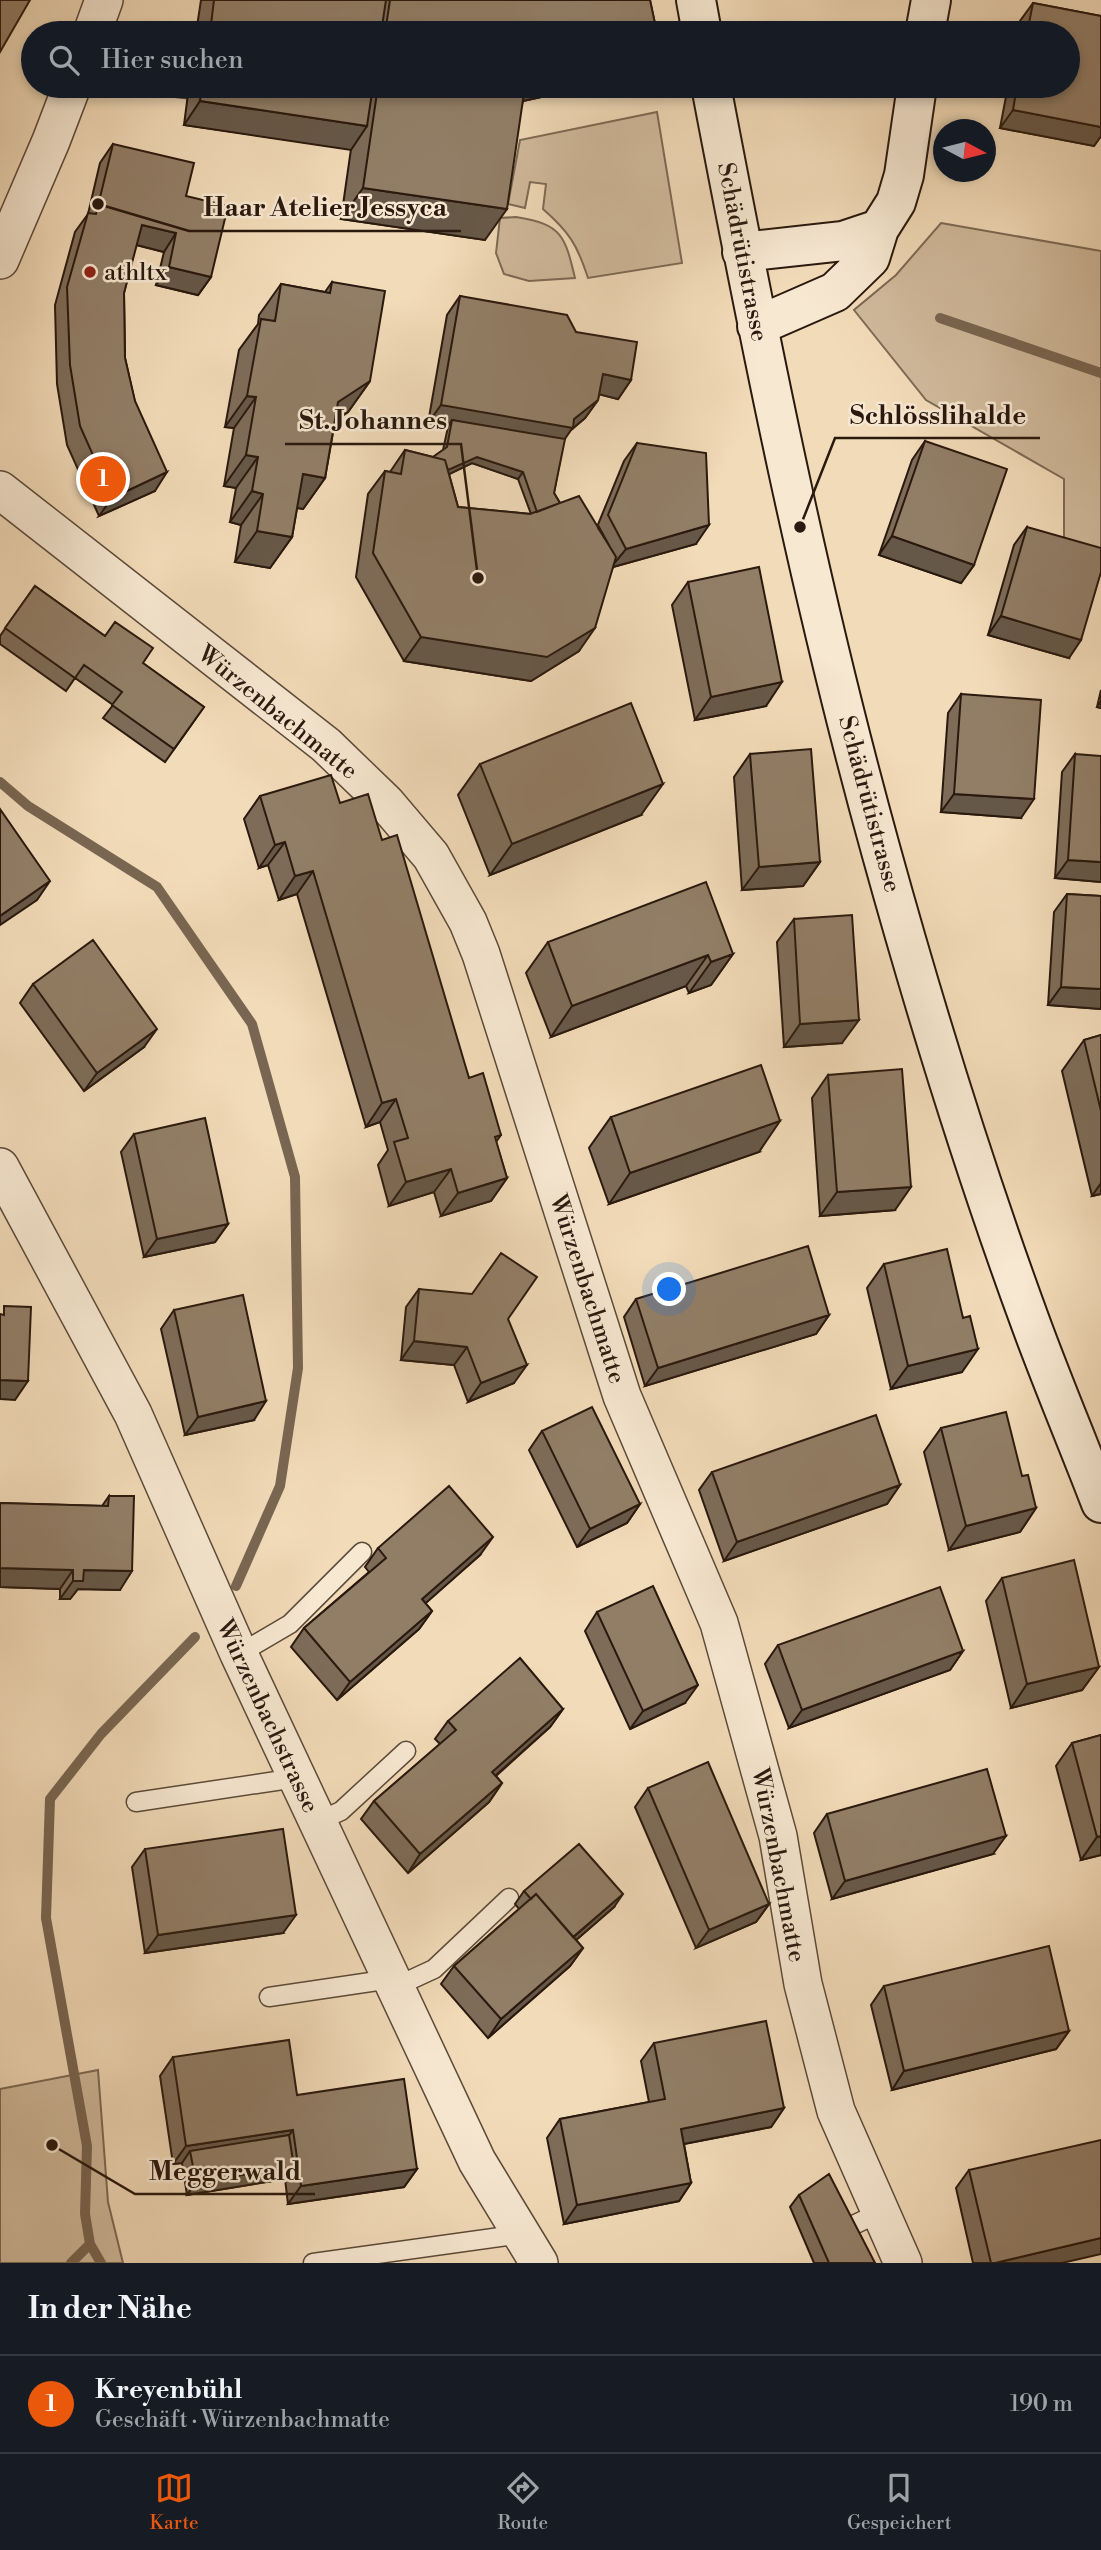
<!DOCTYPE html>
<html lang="de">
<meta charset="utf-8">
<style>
:root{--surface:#171b24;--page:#20242c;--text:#f1f3f6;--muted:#9ea1a6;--line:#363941;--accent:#ea580c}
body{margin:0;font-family:"Libre Bodoni",serif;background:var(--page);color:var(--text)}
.compass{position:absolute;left:933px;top:119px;width:63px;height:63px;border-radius:50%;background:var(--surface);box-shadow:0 4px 10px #0003;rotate:97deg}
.you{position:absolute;left:670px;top:1290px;width:24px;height:24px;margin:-18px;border:5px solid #fff;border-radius:50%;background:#1a73e8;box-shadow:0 0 0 10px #1a73e833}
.badge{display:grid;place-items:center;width:46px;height:46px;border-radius:50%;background:var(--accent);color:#fff;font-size:23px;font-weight:700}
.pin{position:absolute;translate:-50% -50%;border:4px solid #fff;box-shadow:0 2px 7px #0006}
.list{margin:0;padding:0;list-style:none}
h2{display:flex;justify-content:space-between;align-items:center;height:91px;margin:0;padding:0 28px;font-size:30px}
h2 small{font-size:23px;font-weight:400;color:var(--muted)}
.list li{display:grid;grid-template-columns:46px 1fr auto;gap:21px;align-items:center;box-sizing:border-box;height:98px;padding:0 28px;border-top:2px solid var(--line)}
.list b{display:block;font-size:26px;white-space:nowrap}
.list p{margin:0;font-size:23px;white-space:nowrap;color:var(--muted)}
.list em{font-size:23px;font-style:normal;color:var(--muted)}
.icon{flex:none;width:38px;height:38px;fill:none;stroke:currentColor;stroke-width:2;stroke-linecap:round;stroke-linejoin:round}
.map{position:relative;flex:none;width:1101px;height:2263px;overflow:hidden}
.search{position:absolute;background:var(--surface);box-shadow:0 4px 10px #0003;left:21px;right:21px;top:21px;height:77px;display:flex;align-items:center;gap:18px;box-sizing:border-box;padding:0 24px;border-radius:38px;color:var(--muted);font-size:26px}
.sheet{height:189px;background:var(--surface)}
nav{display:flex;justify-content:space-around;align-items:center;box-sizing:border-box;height:98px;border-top:2px solid var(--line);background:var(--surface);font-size:19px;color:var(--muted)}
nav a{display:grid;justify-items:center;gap:4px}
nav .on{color:var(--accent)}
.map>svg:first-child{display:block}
.green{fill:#d0ba9c;stroke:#7d6a55;stroke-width:2}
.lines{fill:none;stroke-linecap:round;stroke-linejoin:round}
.stream{stroke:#796652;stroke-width:10}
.service-casing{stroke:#5c4a39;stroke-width:21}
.minor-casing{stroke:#5c4a39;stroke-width:40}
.secondary-casing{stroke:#2a190e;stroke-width:42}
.service{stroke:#f7e8d2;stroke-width:18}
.minor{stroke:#f7e8d2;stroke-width:37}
.secondary{stroke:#f7e8d2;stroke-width:38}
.wall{fill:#7e6c59;stroke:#2a190e;stroke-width:2;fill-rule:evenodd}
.shaded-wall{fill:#665848;stroke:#2a190e;stroke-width:2}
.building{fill:#927e67;stroke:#2a190e;stroke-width:2}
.poi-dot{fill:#8f2418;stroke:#f7e8d2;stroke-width:2.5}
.labels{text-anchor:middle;stroke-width:5;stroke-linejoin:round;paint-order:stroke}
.street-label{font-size:24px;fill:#2a190e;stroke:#f7e8d2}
.poi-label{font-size:24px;fill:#2a190e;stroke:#f7e8d2;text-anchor:start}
.leader{fill:none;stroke:#2a190e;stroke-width:2.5}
.callout-dot{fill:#2a190e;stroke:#f7e8d2;stroke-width:2.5}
.callout-label{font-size:26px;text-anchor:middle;font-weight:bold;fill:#2a190e;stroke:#f7e8d2;stroke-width:5;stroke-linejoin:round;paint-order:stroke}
</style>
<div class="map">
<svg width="1101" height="2263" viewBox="0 0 1101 2263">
<rect width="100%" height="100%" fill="#f2dbb9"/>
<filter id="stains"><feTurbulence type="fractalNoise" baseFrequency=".00286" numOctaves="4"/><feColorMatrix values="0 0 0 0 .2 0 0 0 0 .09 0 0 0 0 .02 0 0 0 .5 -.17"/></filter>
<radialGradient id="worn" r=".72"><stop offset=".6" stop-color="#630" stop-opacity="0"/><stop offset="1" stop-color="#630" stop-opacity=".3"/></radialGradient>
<path class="green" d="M657,112L682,263L588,278C577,244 569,232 543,209L546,184L530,182L525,208L508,204L520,140Z
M516,217C562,224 565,236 575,278L529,281L504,274L496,253L500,218Z
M941,223L1101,251V561L1064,547V479L926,400L854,310L896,275Z
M98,2070L108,2202L123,2263H0V2089Z"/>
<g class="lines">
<path class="stream" d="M940,318L1101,373
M0,782L28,806L157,887L252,1024L295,1177L298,1368L280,1486L236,1586
M71,2263L90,2244
M101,2263L90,2244L85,2214L87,2146L46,1918L50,1799L101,1734L195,1637"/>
<defs>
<path id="service" d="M163,86L189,89
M239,1654L290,1624L362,1552
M136,1802L296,1778
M317,1822L341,1811L406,1751
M395,1987L434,1969L509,1898
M269,1997L391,1979
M847,2228L881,2212
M313,2263L522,2234"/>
<path id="minor" d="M92,33L104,0
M0,260L51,141L72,86
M0,490L326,745L386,803L431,856L468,922L481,954L622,1396L719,1623L778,1836L803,1984L836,2111L903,2263
M0,1167L133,1414L239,1654L477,2161L539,2263"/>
<path id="secondary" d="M696,0L702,33
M925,33L931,0
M711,86C760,343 811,599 881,851C925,1010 974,1169 1031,1324C1053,1384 1078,1443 1101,1503
M742,252L843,241L879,229
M757,326L835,292L870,258L879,229L896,202L904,175L917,86"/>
</defs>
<use href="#service" class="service-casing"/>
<use href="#minor" class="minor-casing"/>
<use href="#secondary" class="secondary-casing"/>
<use href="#service" class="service"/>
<use href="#minor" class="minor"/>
<use href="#secondary" class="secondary"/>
</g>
<path class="wall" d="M201,0H650L657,33H196Z
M1033,3L1101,16V136L1094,146L1000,128L1008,86H1068V33H1018L1020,21Z
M189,86H592L523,101L485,240L341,219L351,149L184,125Z
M113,144L186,196L211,277L198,295L156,285L164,252L136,245L124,293L125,358L155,491L99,516L67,445L57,384L55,305L75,232L88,214L100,163Z
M332,282L370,381L348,412L335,421L325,478L303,509L297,508L292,537L270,568L235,562L241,525L230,522L236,488L224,486L234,428L225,427L239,350L258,324L259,315L281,284L325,292Z
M460,296L576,332L631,380L618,399L599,394L598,400L585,418L571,430L564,439L554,493L560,503L597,527L624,461L637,443L696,544L613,567L579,651L531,681L404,661L356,577L368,494L385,471L390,472L405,450L433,457L443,450L448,427L428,423L447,315ZM472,463L518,479L531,514L458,507L449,474Z
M925,441L974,565L961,583L879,555L912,460Z
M1027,527L1069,658L988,635L1014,545Z
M688,582L766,706L695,720L672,605Z
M35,586L204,707L165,762L103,718L113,705L75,678L66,691L0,644V636Z
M1101,690V708L1097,707Z
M961,694L1021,818L941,812L948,713Z
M750,754L820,862L803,886L742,890L734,777Z
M1075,754L1101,882L1055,878L1062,772Z
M480,764L641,815L490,875L458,795Z
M260,796L340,803L382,840L469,1078L501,1135L496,1142L507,1178L491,1201L441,1216L434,1192L389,1206L378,1165L388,1150L380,1122L366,1127L297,894L279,900L268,865L259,868L244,819Z
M1067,894L1101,896V1009L1048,1005L1054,912Z
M794,919L842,1043L784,1047L777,942Z
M548,942L733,954L711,985L689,993L686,986L551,1037L526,973Z
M33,984L144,1047L84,1091L20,1003Z
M1101,1035V1194L1092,1196L1062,1071L1084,1040Z
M828,1075L895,1210L820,1216L812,1098Z
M611,1117L759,1152L609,1204L589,1148Z
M134,1134L228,1224L215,1242L144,1257L121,1152Z
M884,1264L963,1318L962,1372L891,1389L867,1288Z
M419,1289L508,1319L514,1383L468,1402L454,1365L401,1360L406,1307Z
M636,1299L829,1315L816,1334L645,1386L624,1317Z
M174,1310L254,1420L185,1435L161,1329Z
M941,1428L1022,1476L1036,1508L1020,1532L949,1550L924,1452Z
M542,1431L640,1504L627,1523L577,1547L529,1450Z
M712,1472L900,1485L887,1504L724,1561L699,1490Z
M109,1496L120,1590L78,1589L70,1599H60V1589L0,1587V1503L102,1506Z
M378,1548L480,1555L425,1603L432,1611L419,1629L337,1700L291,1647L304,1628L369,1572L365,1567Z
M1002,1578L1099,1667L1082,1690L1011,1708L986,1601Z
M597,1612L685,1703L630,1729L585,1631Z
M778,1645L963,1651L950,1670L789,1728L765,1664Z
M563,1709L550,1727L496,1776L502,1783L489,1802L408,1873L361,1819L374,1801L440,1744L435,1739L448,1721Z
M1101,1735V1855L1081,1860L1056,1766L1072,1743Z
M648,1788L769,1904L756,1922L696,1948L635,1807Z
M827,1814L993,1854L832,1899L814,1833Z
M145,1849L283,1933L145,1953L132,1867Z
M524,1891L614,1907L576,1940L583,1948L570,1966L488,2038L441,1984L454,1966L519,1909L515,1904Z
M884,1986L1069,2031L1056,2049L892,2090L871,2005Z
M654,2043L784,2108L771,2127L684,2144L691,2183L679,2201L564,2224L547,2138L560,2119L649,2102L641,2061Z
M173,2057L297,2095L417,2169L404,2187L288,2204L285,2179L187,2195L182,2163L173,2164L160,2076Z
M969,2170L1062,2263H973L956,2188Z
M799,2195L875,2263H814L790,2207Z"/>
<path class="shaded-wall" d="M518,86H592L505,105Z
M200,101L367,126L351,150L184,125Z
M1013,110L1101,127V136L1094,146L1000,128Z
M363,188L507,209L485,240L341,219Z
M142,225L176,233L164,252L129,243Z
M169,267L211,277L198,295L156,285Z
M603,374L631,380L618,399L590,392Z
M370,381L348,412L317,433L338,402Z
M247,396L256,397L234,428L225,427Z
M598,400L585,418L571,430L560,446L452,420L448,427L428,423L441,405L574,419Z
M246,455L258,457L236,488L224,486Z
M477,457L523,472L518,479L472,463L429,484L401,476Z
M167,472L155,491L99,516L112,498Z
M303,474L325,478L303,509L281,505Z
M252,491L263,494L241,525L230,522Z
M709,525L696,544L613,567L600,580L617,560L626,549Z
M257,531L292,537L270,568L235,562Z
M892,536L974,565L961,583L879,555Z
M1001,616L1081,640L1069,658L988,635Z
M595,628L579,651L531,681L404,661L421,637Z
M782,682L766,706L695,720L711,697Z
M1101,701V708L1097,707Z
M663,784L641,815L490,875L512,844Z
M954,794L1034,799L1021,818L941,812Z
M285,842L268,865L259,868L275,845Z
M1068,860L1101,862V882L1055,878Z
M820,862L803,886L742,890L759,867Z
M313,871L297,894L279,900L295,876Z
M50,881L37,900L0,925V916Z
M733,954L711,985L689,993L711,962Z
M708,955L686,986L551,1037L572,1006Z
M1061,987L1101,989V1009L1048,1005Z
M859,1020L842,1043L784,1047L800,1024Z
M157,1029L144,1047L84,1091L97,1073Z
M396,1099L380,1122L366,1127L382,1103Z
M780,1121L759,1152L609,1204L630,1173Z
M451,1169L434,1192L389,1206L406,1182Z
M507,1178L491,1201L441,1216L458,1193Z
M1101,1183V1194L1092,1196Z
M911,1187L895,1210L820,1216L837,1192Z
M228,1224L215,1242L144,1257L157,1239Z
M829,1315L816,1334L645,1386L658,1368Z
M414,1341L467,1347L454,1365L401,1360Z
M978,1349L962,1372L891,1389L908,1366Z
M527,1365L514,1383L468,1402L481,1383Z
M0,1380L28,1381L15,1400L0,1399Z
M266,1401L254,1420L185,1435L198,1417Z
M900,1485L887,1504L724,1561L737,1542Z
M640,1504L627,1523L577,1547L590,1529Z
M1036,1508L1020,1532L949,1550L966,1526Z
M493,1537L480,1555L409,1618L422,1599Z
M0,1568L73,1570L60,1589L0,1587Z
M84,1570L132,1571L120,1590L78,1589L70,1599H60L73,1581Z
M432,1611L419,1629L337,1700L350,1682Z
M963,1651L950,1670L789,1728L802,1710Z
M1099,1667L1082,1690L1011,1708L1027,1684Z
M698,1685L685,1703L630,1729L643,1711Z
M563,1709L550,1727L479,1790L492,1772Z
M502,1783L489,1802L408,1873L420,1854Z
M1006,1836L993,1854L832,1899L845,1881Z
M1101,1836V1855L1081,1860L1097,1837Z
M623,1894L614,1907L559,1955L568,1942Z
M769,1904L756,1922L696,1948L709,1930Z
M296,1915L283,1933L145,1953L158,1935Z
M583,1948L570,1966L488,2038L501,2019Z
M1069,2031L1056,2049L892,2090L904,2071Z
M784,2108L771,2127L668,2147L681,2129Z
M293,2130L280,2148L190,2151L182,2163L173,2164L186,2146Z
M294,2167L285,2179L187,2195L196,2182Z
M417,2169L404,2187L288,2204L301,2186Z
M691,2183L679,2201L564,2224L577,2205Z
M1101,2238V2254L1062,2263H995Z"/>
<path class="building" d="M0,0H30L0,52Z
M214,0H386L381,33H210Z
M390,0H650L657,33H385Z
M1033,3L1101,16V127L1013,110L1017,86H1068V33H1027Z
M202,86H373L367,126L200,101Z
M378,86H525L507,209L363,188Z
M113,144L194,163L186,196L228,206L211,277L169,267L176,233L142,225L124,293L125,358L135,401L167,472L112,498L80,426L70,365L67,287L88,213L96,214Z
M332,282L385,291L370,381L338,402L325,478L303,474L292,537L257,531L263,494L252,491L258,457L246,455L256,397L247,396L261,319L275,321L281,284L330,293Z
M460,296L567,315L576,332L637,342L631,380L603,374L598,400L574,419L573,428L441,405Z
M452,420L565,439L554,493L560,503L537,512L523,472L477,457L448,470L445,460L433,457L447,447Z
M925,441L1007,469L974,565L892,536Z
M637,443L706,453L709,525L626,549L608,515Z
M405,450L445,460L458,507L530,514L579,496L616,557L595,628L547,657L421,637L373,553L385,471L401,474Z
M599,527L610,547L598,528Z
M1027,527L1101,548V572L1081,640L1001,616Z
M759,567L782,682L711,697L688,582Z
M35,586L105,636L115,622L153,648L143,663L204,707L174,749L112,705L122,692L84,665L75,678L5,628Z
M961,694L1041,700L1034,799L954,794Z
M631,703L663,784L512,844L480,764Z
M811,749L820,862L759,867L750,754Z
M1075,754L1101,756V862L1068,860Z
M331,775L340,803L368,794L382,840L397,835L469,1078L483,1073L501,1135L495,1137L507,1178L458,1193L451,1169L406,1182L394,1142L408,1138L396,1099L382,1103L313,871L295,876L285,842L275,845L260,796Z
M0,809L50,881L0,916Z
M706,882L733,954L711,962L708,955L572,1006L548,942Z
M1067,894L1101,896V989L1061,987Z
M852,915L859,1020L800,1024L794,919Z
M93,940L157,1029L97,1073L33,984Z
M1101,1035V1111L1084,1040Z
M761,1065L780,1121L630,1173L611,1117Z
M902,1069L911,1187L837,1192L828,1075Z
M205,1118L228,1224L157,1239L134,1134Z
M808,1246L829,1315L658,1368L636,1299Z
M947,1249L963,1318L970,1316L978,1349L908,1366L884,1264Z
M501,1253L537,1277L508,1319L527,1365L481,1383L467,1347L414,1341L419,1289L472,1294Z
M243,1295L266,1401L198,1417L174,1310Z
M4,1306L31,1307L28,1381L0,1380V1314L4,1315Z
M592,1407L640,1504L590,1529L542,1431Z
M1006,1412L1022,1476L1028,1475L1036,1508L966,1526L941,1428Z
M876,1415L900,1485L737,1542L712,1472Z
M449,1486L493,1537L422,1599L432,1611L350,1682L304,1628L386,1558L378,1548Z
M109,1496H134L132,1571L84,1570L83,1581H73V1570L0,1568V1503L108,1506Z
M1074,1560L1099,1667L1027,1684L1002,1578Z
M653,1586L698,1685L643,1711L597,1612Z
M940,1587L963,1651L802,1710L778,1645Z
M520,1658L563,1709L492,1772L502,1783L420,1854L374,1801L456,1730L448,1721Z
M1101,1735V1836L1097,1837L1072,1743Z
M708,1762L769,1904L709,1930L648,1788Z
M987,1769L1006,1836L845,1881L827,1814Z
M283,1829L296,1915L158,1935L145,1849Z
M579,1844L623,1894L573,1937L536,1894L531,1899L524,1891Z
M536,1894L583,1948L501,2019L454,1966Z
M1049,1946L1069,2031L904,2071L884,1986Z
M766,2021L784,2108L681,2129L691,2183L577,2205L560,2119L665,2099L654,2043Z
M289,2040L297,2095L404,2079L417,2169L301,2186L293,2130L186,2146L173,2057Z
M289,2135L294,2167L196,2182L190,2151Z
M1101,2140V2238L995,2263H991L969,2170Z
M829,2174L875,2263H829L799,2195Z"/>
<circle class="poi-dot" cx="90" cy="272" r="7"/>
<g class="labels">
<g class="street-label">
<text transform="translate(743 252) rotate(79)" y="8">Schädrütistrasse</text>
<text transform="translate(278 712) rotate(39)" y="8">Würzenbachmatte</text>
<text transform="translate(870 804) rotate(75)" y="8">Schädrütistrasse</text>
<text transform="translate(588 1289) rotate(72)" y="8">Würzenbachmatte</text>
<text transform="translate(268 1716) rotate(65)" y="8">Würzenbachstrasse</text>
<text transform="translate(779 1865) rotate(79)" y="8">Würzenbachmatte</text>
</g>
<g class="poi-label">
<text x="104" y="280">athltx</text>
</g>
</g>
<path class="leader" d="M98 204L189 231H461M800 527L835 438H1040M478 578L461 444H285M52 2145L135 2194H315"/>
<g class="callout-dot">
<circle cx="98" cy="204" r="7"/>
<circle cx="800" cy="527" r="7"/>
<circle cx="478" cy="578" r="7"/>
<circle cx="52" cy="2145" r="7"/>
</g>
<g class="callout-label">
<text x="325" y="216">Haar Atelier Jessyca</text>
<text x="938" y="424">Schlösslihalde</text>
<text x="373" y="429">St. Johannes</text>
<text x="225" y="2180">Meggerwald</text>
</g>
<rect width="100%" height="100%" filter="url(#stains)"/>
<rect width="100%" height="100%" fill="url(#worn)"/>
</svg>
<svg class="compass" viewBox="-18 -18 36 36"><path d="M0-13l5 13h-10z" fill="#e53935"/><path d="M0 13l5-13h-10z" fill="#9ea1a6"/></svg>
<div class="you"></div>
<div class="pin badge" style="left:103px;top:479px">1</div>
<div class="search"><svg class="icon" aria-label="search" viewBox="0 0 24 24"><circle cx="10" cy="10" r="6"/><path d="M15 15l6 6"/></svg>Hier suchen</div>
</div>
<section class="sheet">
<h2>In der Nähe<small></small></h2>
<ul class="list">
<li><span class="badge">1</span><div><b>Kreyenbühl</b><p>Geschäft · Würzenbachmatte</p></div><em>190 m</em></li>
</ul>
</section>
<nav>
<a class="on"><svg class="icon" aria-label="map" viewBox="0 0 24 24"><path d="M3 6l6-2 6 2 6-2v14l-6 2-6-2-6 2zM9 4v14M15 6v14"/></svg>Karte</a>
<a><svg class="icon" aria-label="directions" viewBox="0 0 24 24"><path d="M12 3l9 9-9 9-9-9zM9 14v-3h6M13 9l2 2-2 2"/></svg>Route</a>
<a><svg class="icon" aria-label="saved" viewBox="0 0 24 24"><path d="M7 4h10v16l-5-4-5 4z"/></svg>Gespeichert</a>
</nav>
